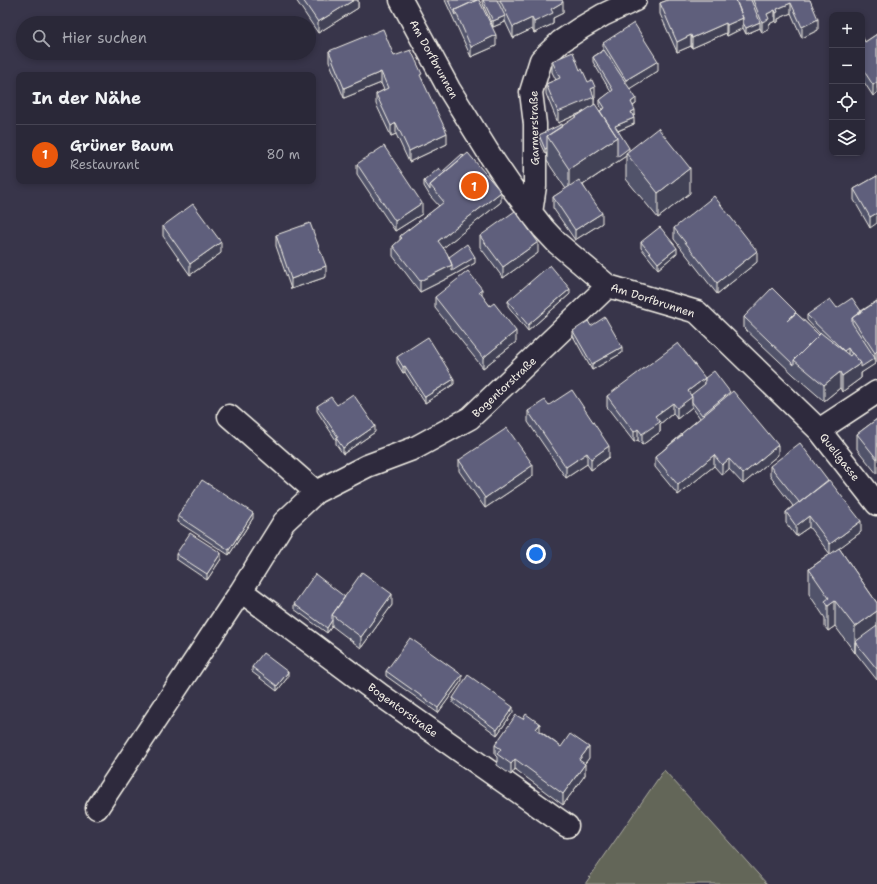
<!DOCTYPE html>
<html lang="de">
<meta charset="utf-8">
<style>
:root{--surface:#2a2838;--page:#323040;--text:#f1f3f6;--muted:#a5a6ae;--line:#464453;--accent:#ea580c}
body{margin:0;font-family:"Shantell Sans",sans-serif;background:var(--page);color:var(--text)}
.controls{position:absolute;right:12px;top:12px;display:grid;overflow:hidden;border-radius:8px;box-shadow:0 2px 6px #0003}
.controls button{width:36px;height:36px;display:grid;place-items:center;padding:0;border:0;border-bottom:1px solid var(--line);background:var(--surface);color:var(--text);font:20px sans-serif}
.you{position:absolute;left:536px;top:554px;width:14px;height:14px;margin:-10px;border:3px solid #fff;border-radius:50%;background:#1a73e8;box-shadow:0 0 0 6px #1a73e833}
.badge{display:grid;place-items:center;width:26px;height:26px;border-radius:50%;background:var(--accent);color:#fff;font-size:13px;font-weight:700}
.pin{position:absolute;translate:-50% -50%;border:2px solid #fff;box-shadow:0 1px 4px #0006}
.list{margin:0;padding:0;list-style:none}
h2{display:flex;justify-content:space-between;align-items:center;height:52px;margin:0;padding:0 16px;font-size:17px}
h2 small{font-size:13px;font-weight:400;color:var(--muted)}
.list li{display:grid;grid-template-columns:26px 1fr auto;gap:12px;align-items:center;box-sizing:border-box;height:60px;padding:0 16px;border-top:1px solid var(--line)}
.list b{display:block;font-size:15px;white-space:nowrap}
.list p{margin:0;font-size:13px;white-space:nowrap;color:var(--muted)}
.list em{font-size:13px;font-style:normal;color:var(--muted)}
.icon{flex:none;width:22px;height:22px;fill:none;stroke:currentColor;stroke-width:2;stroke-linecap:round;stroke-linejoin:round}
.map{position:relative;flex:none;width:877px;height:884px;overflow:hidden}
.search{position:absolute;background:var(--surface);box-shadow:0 2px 6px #0003;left:16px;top:16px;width:300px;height:44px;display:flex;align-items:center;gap:10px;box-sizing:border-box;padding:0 14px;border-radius:22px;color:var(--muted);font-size:15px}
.panel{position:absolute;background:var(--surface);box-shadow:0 2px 6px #0003;left:16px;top:72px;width:300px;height:112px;border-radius:8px}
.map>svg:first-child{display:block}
.green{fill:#646658;stroke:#acaca0}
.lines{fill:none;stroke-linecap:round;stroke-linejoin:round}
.minor-casing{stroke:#f4f1e8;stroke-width:25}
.minor{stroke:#2f2a3d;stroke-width:22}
.wall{fill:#51526b;stroke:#f4f1e8}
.shaded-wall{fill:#424257;stroke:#f4f1e8}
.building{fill:#5e5f7c;stroke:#f4f1e8}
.labels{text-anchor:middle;stroke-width:3;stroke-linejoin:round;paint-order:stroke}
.street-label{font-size:11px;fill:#f4f1e8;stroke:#2f2a3d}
</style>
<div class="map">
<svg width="877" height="884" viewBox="0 0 877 884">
<rect width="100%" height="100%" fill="#38354a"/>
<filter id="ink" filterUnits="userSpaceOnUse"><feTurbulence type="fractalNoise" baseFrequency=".025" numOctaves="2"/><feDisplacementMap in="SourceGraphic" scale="8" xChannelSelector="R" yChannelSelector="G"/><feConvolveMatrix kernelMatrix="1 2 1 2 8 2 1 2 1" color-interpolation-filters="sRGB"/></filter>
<g filter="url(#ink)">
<path class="green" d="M664,770L767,884H585Z"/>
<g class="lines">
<defs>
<path id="minor" d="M401,0L449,89L493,160L512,188L543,228L557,243L608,286L697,312L819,430L877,504
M531,213L535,186V124L531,92L541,60L560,42L581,28L603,15L635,0
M229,416L316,492
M819,430L877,392
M97,808L241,591
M567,826L382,696L241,591L284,522L316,492L367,466L415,448L470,418L608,286"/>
</defs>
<use href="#minor" class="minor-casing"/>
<use href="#minor" class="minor"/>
</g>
<path class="wall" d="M296,0H358V8L318,33Z
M445,0H479L496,46L471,57Z
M482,0H562L563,13L553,18V24L534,33L532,29L513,38L505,21V22L493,27L482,2Z
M668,0H810L818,30L802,38L791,13L778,19V22L776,23L775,21L769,24V29L762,33L760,28L746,34L743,28L727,36L726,33L692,48L691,46L677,52L660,14V3Z
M877,34V93L873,96L862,79V36L865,42Z
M603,43L658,71L630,88L636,104L633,106L635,115L633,116L634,124L618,131L629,151L690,193L658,218L626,179V156L583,185L602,223L575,240L553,208V197L566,189L547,161V153L545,154L539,141V135L563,126L585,111L558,123L546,94V84L556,80L552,72V61L580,70L595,98H594V105L600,111L602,110L600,105V100L611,92L593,62V57L603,50Z
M329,51L394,56L422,79L447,144L409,162L396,134L391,136L376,104V94L384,90L381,83L344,98L329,61Z
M357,164L422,214L395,231L357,174Z
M442,172L501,202L443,248L449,257L475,263L452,276L420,292L393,256V246L400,240V236L439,206L430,196L424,186V181Z
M877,176L870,228L854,200V189Z
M163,226L221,253L190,275L163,236Z
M674,228L757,262L717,294L674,239Z
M276,235L326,277L291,289L276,246Z
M480,236L538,253L503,278L480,247Z
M641,242L677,253L658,269L641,248Z
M570,294L528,331L508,306V301Z
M482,296L490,306L516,342L483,368L435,308V297Z
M877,301V362L861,373V378L842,392L840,388L824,401L794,375L744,328V317L796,313L819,335L820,334L807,320V315L837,308L861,311Z
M591,326L622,353L592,370L573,336V331Z
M397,357L454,384L425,403L405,372L403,373L397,363Z
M705,378L778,455L743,484L729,469L722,475L714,466L678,495L655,467V457L681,435V434L700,418L692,407L677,419L673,413L660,424V432L642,445L638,440L634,442L607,407V396Z
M337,405L375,432L343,454L336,444V440L317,411V406Z
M549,405L609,457L591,470L587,464L566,478L528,422V411Z
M877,419V474L857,449V434Z
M459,460L533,476L485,508L459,471Z
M770,466L828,481L861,532L839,548L877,603V680L855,652V653L835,626L828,631L825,627V618L809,594V569L830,554L809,527L796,536L786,523V512L793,506L770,476Z
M178,516L253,518L229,555L178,522Z
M176,554L221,559L207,580L176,559Z
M345,597L392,605L361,648L332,626L327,633L294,609V604Z
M252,667L288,677L277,691L252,672Z
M386,671L462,680L438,713L386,676Z
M453,698L513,712L497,735L453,703Z
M540,731L561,747L589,758L584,764L585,775L563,805L515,769L511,775L497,765V757L495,755V745Z"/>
<path class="shaded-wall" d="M354,0H358V8L318,33V22Z
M563,2V13L553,18V24L534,33V22L551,9Z
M791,3V13L778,19V22L776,23V13L777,9Z
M775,10V21L769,24V29L762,33V22L767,14Z
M505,16V22L493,27V21Z
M532,18V29L513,38V27Z
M743,18V28L727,36V25Z
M818,19V30L802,38V27Z
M760,22V28L746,34V28Z
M726,23V33L692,48V38Z
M496,35V46L471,57V47Z
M691,35V46L677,52V42Z
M658,61V71L626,91V80Z
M381,72V83L344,98V88Z
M877,82V93L873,96V85Z
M595,87V98H594V107L558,123V112L591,89Z
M636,98V104L631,107V102Z
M635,110V115L631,117V112Z
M634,118V124L615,132V126Z
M396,123V134L391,136V126Z
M447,133V144L409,162V151Z
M617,137L629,148V153H626V156L569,194V169Z
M547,148V153L545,154V149Z
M690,168V193L658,218V193Z
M501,192V202L438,252V241Z
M422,203V214L395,231V221Z
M602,213V223L575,240V230Z
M877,213V223L870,228V217Z
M221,242V253L190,275V264Z
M538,242V253L503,278V267Z
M677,248V253L658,269V263Z
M757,251V262L717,294V283Z
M475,257V263L452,276L420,292V281L452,265Z
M326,266V277L291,289V279Z
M482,289V299L479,291Z
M570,289V294L528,331V325Z
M516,331V342L483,368V358Z
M622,347V353L592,370V364Z
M848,348V354L843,357V351Z
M877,351V362L875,364V353Z
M875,358V364L861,373V378L842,392V376L861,363Z
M405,366V372L403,373V367Z
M840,372V388L824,401V385Z
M705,378V389L692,399V407L677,419V408L688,391Z
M454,379V384L425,403V397Z
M673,403V413L660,424V432L642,445V434L655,416Z
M375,426V432L343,454V448Z
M638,429V440L634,442V432Z
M778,445V455L743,484V474Z
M609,446V457L591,470V459Z
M587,453V464L566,478V467Z
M714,455V466L678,495V485Z
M729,459V469L722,475V465Z
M533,465V476L485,508V498Z
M253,513V518L229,555V550Z
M809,516V527L796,536V526Z
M861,521V532L830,555V544Z
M221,553V559L207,580V574Z
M392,594V605L361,648V637Z
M835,601V626L828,631V606Z
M877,611V636L855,642V653V627Z
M332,620V626L327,633V628Z
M288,672V677L277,691V686Z
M462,675V680L438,713V708Z
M513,707V712L497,735V730Z
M540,724V735L536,729Z
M589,747V758L579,771V760Z
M515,759V769L511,775V764Z
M585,764V775L563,805V794Z"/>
<path class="building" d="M303,0H354L318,22Z
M448,0H477L455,10V15Z
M477,0H479L496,35L471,47L455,10Z
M483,0H497L505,16L493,21Z
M500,0H562L563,2L551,9L553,13L534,22L532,18L513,27Z
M668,0H736L743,18L727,25L726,23L692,38L691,35L677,42L660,3Z
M736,0H751L760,22L746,28L743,23V18Z
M753,0H810L818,19L802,27L791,3L777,9L778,12L776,13L775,10L767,14L769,19L762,22Z
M634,23L658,61L626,80L603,43Z
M383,29L394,56L411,50L422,74L420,75L447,133L409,151L396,123L391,126L376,94L388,88L381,72L344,88L329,51Z
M877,34V82L873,85L862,68V36L865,42Z
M604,50L636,98L631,102L635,110L631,112L634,118L615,126L629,148L617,157V137L600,111L605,108L600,100L613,90L593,57Z
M573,52L580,70L582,69L588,82L592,80L595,87L591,89L594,97L558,112L546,84L560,78L552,61Z
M595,104L617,137L569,169L547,136Z
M562,124L563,126L547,136V148L545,149L539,135Z
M658,128L690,168L658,193L626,153Z
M384,146L422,203L395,221L357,164Z
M468,153L501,192L438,241L447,253L452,265L420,281L393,246L402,238L400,236L444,202L430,185Z
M462,154L464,156L430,185V190L424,181L439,168L442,172Z
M877,176V213L870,217L854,189Z
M579,180L602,213L575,230L553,197Z
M714,196L757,251L717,283L674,228Z
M193,204L221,242L190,264L163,226Z
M515,211L538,242L503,267L480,236Z
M310,223L326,266L291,279L276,235Z
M660,227L677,248L658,263L641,242Z
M467,244L475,257L452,271V265L449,257Z
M550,265L570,289L528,325L508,301Z
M468,271L482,289L479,291L490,306L494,303L516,331L483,358L435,297Z
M772,288L796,312L787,321L796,313L819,335L794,360V365L744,317Z
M852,298L861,311L852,318V323L875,358L861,367V363L852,353H851L848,348L844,351L807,315L830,299L837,308Z
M877,301V351L875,353L852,318Z
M605,317L622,347L592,364L573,331L588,321L591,326Z
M821,333L850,356L852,353L861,363L842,376L840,372L824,385L794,360Z
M428,337L454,379L425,397L405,366L403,367L397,357Z
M678,343L705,378L688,391L692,397L677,408L673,403L655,416L660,422L642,434L638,429L634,432L607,396Z
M714,371L730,392L702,415L692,402V397L691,395L705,384V378Z
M572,390L609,446L591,459L587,453L566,467L528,411L545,400L549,405Z
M733,391L778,445L743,474L729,459L722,465L714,455L678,485L655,457L682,435L681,434Z
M353,394L375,426L343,448L336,438L338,437L317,406L331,397L337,405Z
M877,419V459L857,434Z
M507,428L533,465L485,498L459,460Z
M800,443L828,480L799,503L829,480L861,521L830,544L809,516L796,526L786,512L799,502L770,466Z
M202,480L253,513L229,550L178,516Z
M190,533L221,553L207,574L176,554Z
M839,548L877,603V611L855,627L835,601L828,606L825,601L829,598L809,569Z
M362,572L392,594L361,637L332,615Z
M315,574L345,597L332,615V620L327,628L294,604Z
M877,626V669L855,642Z
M410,638L462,675L438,708L386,671Z
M263,653L288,672L277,686L252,667Z
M468,675L513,707L497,730L453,698Z
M526,714L540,724L536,729L561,747L570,734L589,747L579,760L585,764L563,794L515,759L511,764L497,754L501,749L495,745L516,715L523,719Z"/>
</g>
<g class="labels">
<g class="street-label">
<text transform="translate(434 59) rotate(61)" y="4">Am Dorfbrunnen</text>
<text transform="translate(534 128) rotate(-91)" y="4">Garmerstraße</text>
<text transform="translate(653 300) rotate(18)" y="4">Am Dorfbrunnen</text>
<text transform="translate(504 387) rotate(-43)" y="4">Bogentorstraße</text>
<text transform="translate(840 457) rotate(52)" y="4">Quellgasse</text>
<text transform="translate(403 710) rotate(36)" y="4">Bogentorstraße</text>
</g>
</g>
</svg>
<div class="controls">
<button>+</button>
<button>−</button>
<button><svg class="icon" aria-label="locate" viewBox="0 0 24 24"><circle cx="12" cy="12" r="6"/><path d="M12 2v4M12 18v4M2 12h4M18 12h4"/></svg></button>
<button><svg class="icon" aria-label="layers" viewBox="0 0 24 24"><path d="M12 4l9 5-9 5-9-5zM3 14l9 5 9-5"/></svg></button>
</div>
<div class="you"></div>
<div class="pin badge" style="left:474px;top:186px">1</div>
<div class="search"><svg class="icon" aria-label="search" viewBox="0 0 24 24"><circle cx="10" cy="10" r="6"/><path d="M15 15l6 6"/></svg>Hier suchen</div>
<section class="panel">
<h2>In der Nähe<small></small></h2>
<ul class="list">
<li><span class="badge">1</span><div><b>Grüner Baum</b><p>Restaurant</p></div><em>80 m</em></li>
</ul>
</section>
</div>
